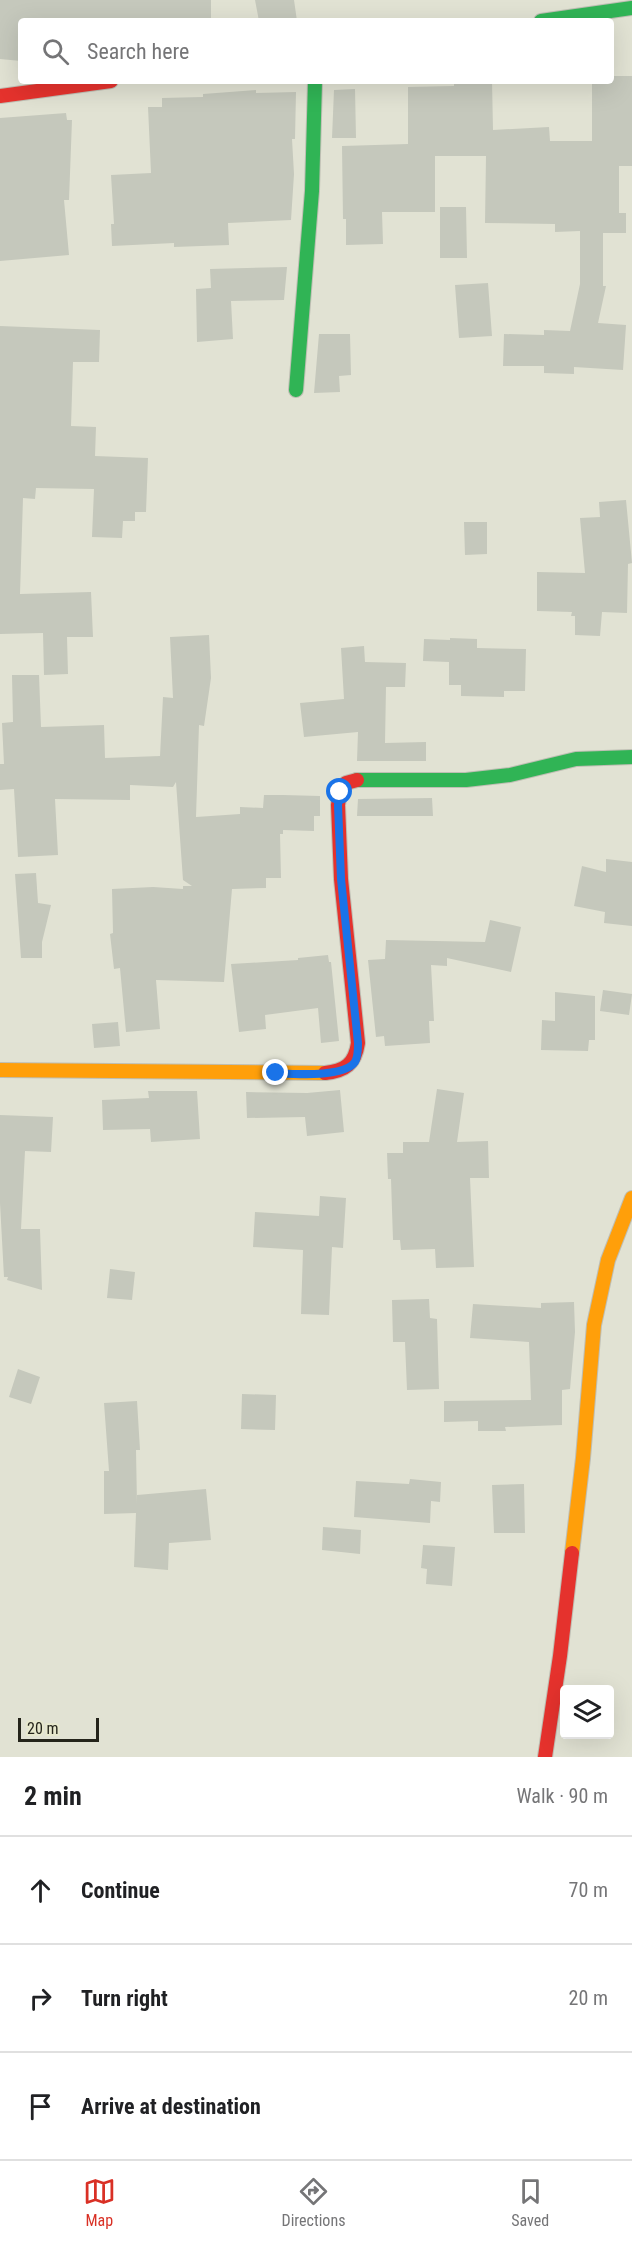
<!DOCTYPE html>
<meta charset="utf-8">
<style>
:root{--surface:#fff;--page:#f6f6f6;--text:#202124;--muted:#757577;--line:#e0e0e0;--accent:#d93025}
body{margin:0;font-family:"Roboto Condensed",sans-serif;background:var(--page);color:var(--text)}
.controls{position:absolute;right:18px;bottom:18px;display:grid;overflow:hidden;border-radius:6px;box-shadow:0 6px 24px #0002}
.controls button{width:54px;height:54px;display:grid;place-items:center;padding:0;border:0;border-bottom:2px solid var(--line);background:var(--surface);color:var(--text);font:30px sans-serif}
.scale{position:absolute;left:18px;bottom:15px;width:81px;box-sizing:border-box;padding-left:6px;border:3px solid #24241a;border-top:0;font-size:16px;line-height:21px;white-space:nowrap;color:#24241a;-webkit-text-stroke:4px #e7e8cd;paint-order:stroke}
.stop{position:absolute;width:18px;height:18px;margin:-14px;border:4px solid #1a73e8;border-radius:50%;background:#fff}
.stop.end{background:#1a73e8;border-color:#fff;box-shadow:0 2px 6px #0008}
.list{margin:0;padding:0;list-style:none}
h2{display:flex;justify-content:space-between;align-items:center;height:78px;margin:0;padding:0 24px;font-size:26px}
h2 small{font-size:20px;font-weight:400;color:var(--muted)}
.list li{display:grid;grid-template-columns:39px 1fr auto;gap:18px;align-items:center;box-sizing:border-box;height:108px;padding:0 24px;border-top:2px solid var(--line)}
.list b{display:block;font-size:22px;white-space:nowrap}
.list em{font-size:20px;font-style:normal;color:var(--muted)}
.icon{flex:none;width:33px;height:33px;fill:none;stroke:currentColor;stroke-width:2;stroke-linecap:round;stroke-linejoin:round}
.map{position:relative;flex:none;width:632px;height:1757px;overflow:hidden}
.search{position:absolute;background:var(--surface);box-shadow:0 6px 24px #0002;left:18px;right:18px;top:18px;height:66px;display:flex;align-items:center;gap:15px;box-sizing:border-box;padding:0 21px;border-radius:6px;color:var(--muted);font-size:22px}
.sheet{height:402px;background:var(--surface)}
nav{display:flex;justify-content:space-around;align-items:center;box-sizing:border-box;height:84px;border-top:2px solid var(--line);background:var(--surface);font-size:16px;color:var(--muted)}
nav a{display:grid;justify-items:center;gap:3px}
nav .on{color:var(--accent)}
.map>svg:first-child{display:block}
.building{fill:#c5c8bc}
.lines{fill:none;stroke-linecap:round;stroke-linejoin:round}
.fast-casing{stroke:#bebeb3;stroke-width:16}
.slow-casing{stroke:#bebeb3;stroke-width:16}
.jam-casing{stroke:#bebeb3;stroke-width:16}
.fast{stroke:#30b455;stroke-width:14}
.slow{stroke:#ff9f0a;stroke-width:14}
.jam{stroke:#e5322d;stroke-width:14}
.route{stroke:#1a73e8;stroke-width:8}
</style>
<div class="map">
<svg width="632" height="1757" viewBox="0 0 632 1757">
<rect width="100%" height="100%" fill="#e1e2d3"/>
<path class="building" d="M0,0H211V21H21V61L0,59Z
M255,0H294L297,21H259Z
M611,76H632V166H619V213H626V233H603V286H606L598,323L626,325L623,370L574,367V374L544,373V366H503L504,334L544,335V330L570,331L580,284V231L555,232V224L485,223L486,156H435V212H382L383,244L346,245V219H343L342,146L408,144V87L454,86V81H492L493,130L549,127L550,141H592V81H611Z
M355,89L356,138H332L334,90Z
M256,90V93L296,92L295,139H292L294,174L291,220L228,223L229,245L174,247V243L112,246L111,224H114L111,175L151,173L148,107H162V98L203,97V94Z
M66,113L67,120H72L69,200H64L69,255L0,261V118Z
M440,207H466L467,258H440Z
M287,267L284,300L231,301L233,339L197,342L196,289L211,288L210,269Z
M488,283L492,336L459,338L455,285Z
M0,326L100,330L99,362H73L71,426L96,427L95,456L148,458L146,512H135V521H123L122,538L92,537L94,489L36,488L35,499L23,498L20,594L91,592L93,637H67L68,674L44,675L43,633L0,634Z
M319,334H350L351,375L339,376L340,392L314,393Z
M626,500L632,563L628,564L627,613L602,612L600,636L575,635V616H571L572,612L537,611V572L585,573L580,518L600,517L599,502Z
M464,522H487V554L465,555Z
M209,635L211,678L204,726L199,725L196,817L240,814V807L263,808L264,795H283L320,796V816H314V831L283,830V834H280L281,878H266V888L232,889L224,982L156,980L160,1029L126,1032L120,968L114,969L110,934L113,933L112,889L153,887L183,889V886H192L183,880L176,782L173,787L130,785V800L55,799L58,855L18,857L14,789L0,790V764H4L2,723L13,722L12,675H39L41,727L104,725L105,758L160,756L163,697L173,698L170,637Z
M450,638L477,639V648L526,649L525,691H504V697L461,696V685H449V662L423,661L424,639L450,640Z
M364,646L365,662L406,663L405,687H386L385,743L426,742V761H357L358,732L304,737L300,703L344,699L341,648Z
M432,798L433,816H357L358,799Z
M606,859L632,862V926L604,923L605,912L574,906L582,866L606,872Z
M36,873L38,903L51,905L42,942V958H21L15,874Z
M490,920L521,927L511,972L447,958V966L431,965L434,1021H429L430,1043L385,1046L384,1036L376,1037L368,960L385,959L386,940L485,942Z
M328,955L329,962H331L339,1041L321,1043L318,1008L265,1015L266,1029L239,1032L231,964L298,960V958Z
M603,990L632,994L629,1015L600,1011Z
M555,992L595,996V1040H589L588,1051L541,1050L542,1020L555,1021Z
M118,1022L120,1046L94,1048L92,1024Z
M437,1089L464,1093L457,1142L488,1141L489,1178H470L474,1267L436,1268L435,1249L401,1250L400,1240H393L391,1179H388L387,1153H403V1142H429Z
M340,1090L344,1132L307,1136L305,1117L247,1118L246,1092L307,1093Z
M148,1091H197L200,1139L151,1142L150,1129L103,1130L102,1100L149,1098Z
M0,1115L53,1117L51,1152L25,1151L21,1229H40L42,1290L7,1280L8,1277H4L0,1203Z
M320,1196L346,1198L343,1248L332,1247L329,1315L301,1314L303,1250L253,1247L255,1212L319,1216Z
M110,1269L135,1272L132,1300L107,1298Z
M429,1299L430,1318L437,1319L439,1389L407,1390L405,1342H393L392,1300Z
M574,1302L575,1332L570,1389L562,1390V1425L505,1427L506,1431H478V1421L444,1422V1401L531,1400L529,1342L470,1338L473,1304L541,1308V1303Z
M18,1369L40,1377L31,1404L9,1397Z
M242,1394L276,1395L275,1430L241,1429Z
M137,1401L140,1450H136L137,1505V1495L206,1489L211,1540L169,1543L168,1570L134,1567L136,1513L104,1514V1471H109L104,1403Z
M410,1479L441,1482L440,1502L431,1501L430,1523L354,1517L356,1481L409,1484Z
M524,1484L525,1533H494L492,1485Z
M323,1527L361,1530L360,1554L322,1550Z
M423,1545L455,1547L452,1586L426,1584L427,1569L421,1568Z"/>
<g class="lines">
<defs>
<path id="fast" d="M541,21L632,8
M296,390L312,191L315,81
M357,780H466L510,775L576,759L632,757"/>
<path id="slow" d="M0,1070L325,1073
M572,1553L583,1458L594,1325L608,1260L632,1198"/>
<path id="jam" d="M0,96L111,81
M325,1073C345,1071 355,1064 358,1043L341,879L338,805L340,792L346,783L357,780
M545,1757L560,1656L572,1553"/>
</defs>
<use href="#fast" class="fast-casing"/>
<use href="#slow" class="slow-casing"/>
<use href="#jam" class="jam-casing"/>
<use href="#fast" class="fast"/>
<use href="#slow" class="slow"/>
<use href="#jam" class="jam"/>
</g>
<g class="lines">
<path class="route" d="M276,1073C293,1074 344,1078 355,1062C358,1057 358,1049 358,1043L341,879L338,805L340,792"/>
</g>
</svg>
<div class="controls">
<button><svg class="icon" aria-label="layers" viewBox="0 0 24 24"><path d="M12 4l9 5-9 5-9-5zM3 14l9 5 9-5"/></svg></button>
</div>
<div class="scale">20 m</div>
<div class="stop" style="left:340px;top:792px"></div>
<div class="stop end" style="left:276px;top:1073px"></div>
<div class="search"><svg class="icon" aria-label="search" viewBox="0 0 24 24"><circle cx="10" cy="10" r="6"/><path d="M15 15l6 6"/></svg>Search here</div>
</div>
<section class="sheet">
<h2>2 min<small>Walk · 90 m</small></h2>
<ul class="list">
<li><svg class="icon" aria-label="ahead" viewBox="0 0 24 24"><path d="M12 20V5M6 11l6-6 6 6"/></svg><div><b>Continue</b></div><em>70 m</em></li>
<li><svg class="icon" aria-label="right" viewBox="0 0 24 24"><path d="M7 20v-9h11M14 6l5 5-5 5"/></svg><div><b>Turn right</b></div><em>20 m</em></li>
<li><svg class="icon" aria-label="arrive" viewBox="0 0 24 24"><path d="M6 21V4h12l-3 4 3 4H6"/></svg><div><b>Arrive at destination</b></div></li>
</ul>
</section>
<nav>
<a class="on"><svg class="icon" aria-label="map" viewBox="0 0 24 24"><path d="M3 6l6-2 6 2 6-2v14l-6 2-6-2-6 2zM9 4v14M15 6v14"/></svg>Map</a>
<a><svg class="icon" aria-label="directions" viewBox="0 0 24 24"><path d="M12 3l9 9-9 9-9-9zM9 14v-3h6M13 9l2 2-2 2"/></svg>Directions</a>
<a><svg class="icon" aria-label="saved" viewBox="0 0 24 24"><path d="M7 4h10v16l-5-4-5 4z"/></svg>Saved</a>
</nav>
